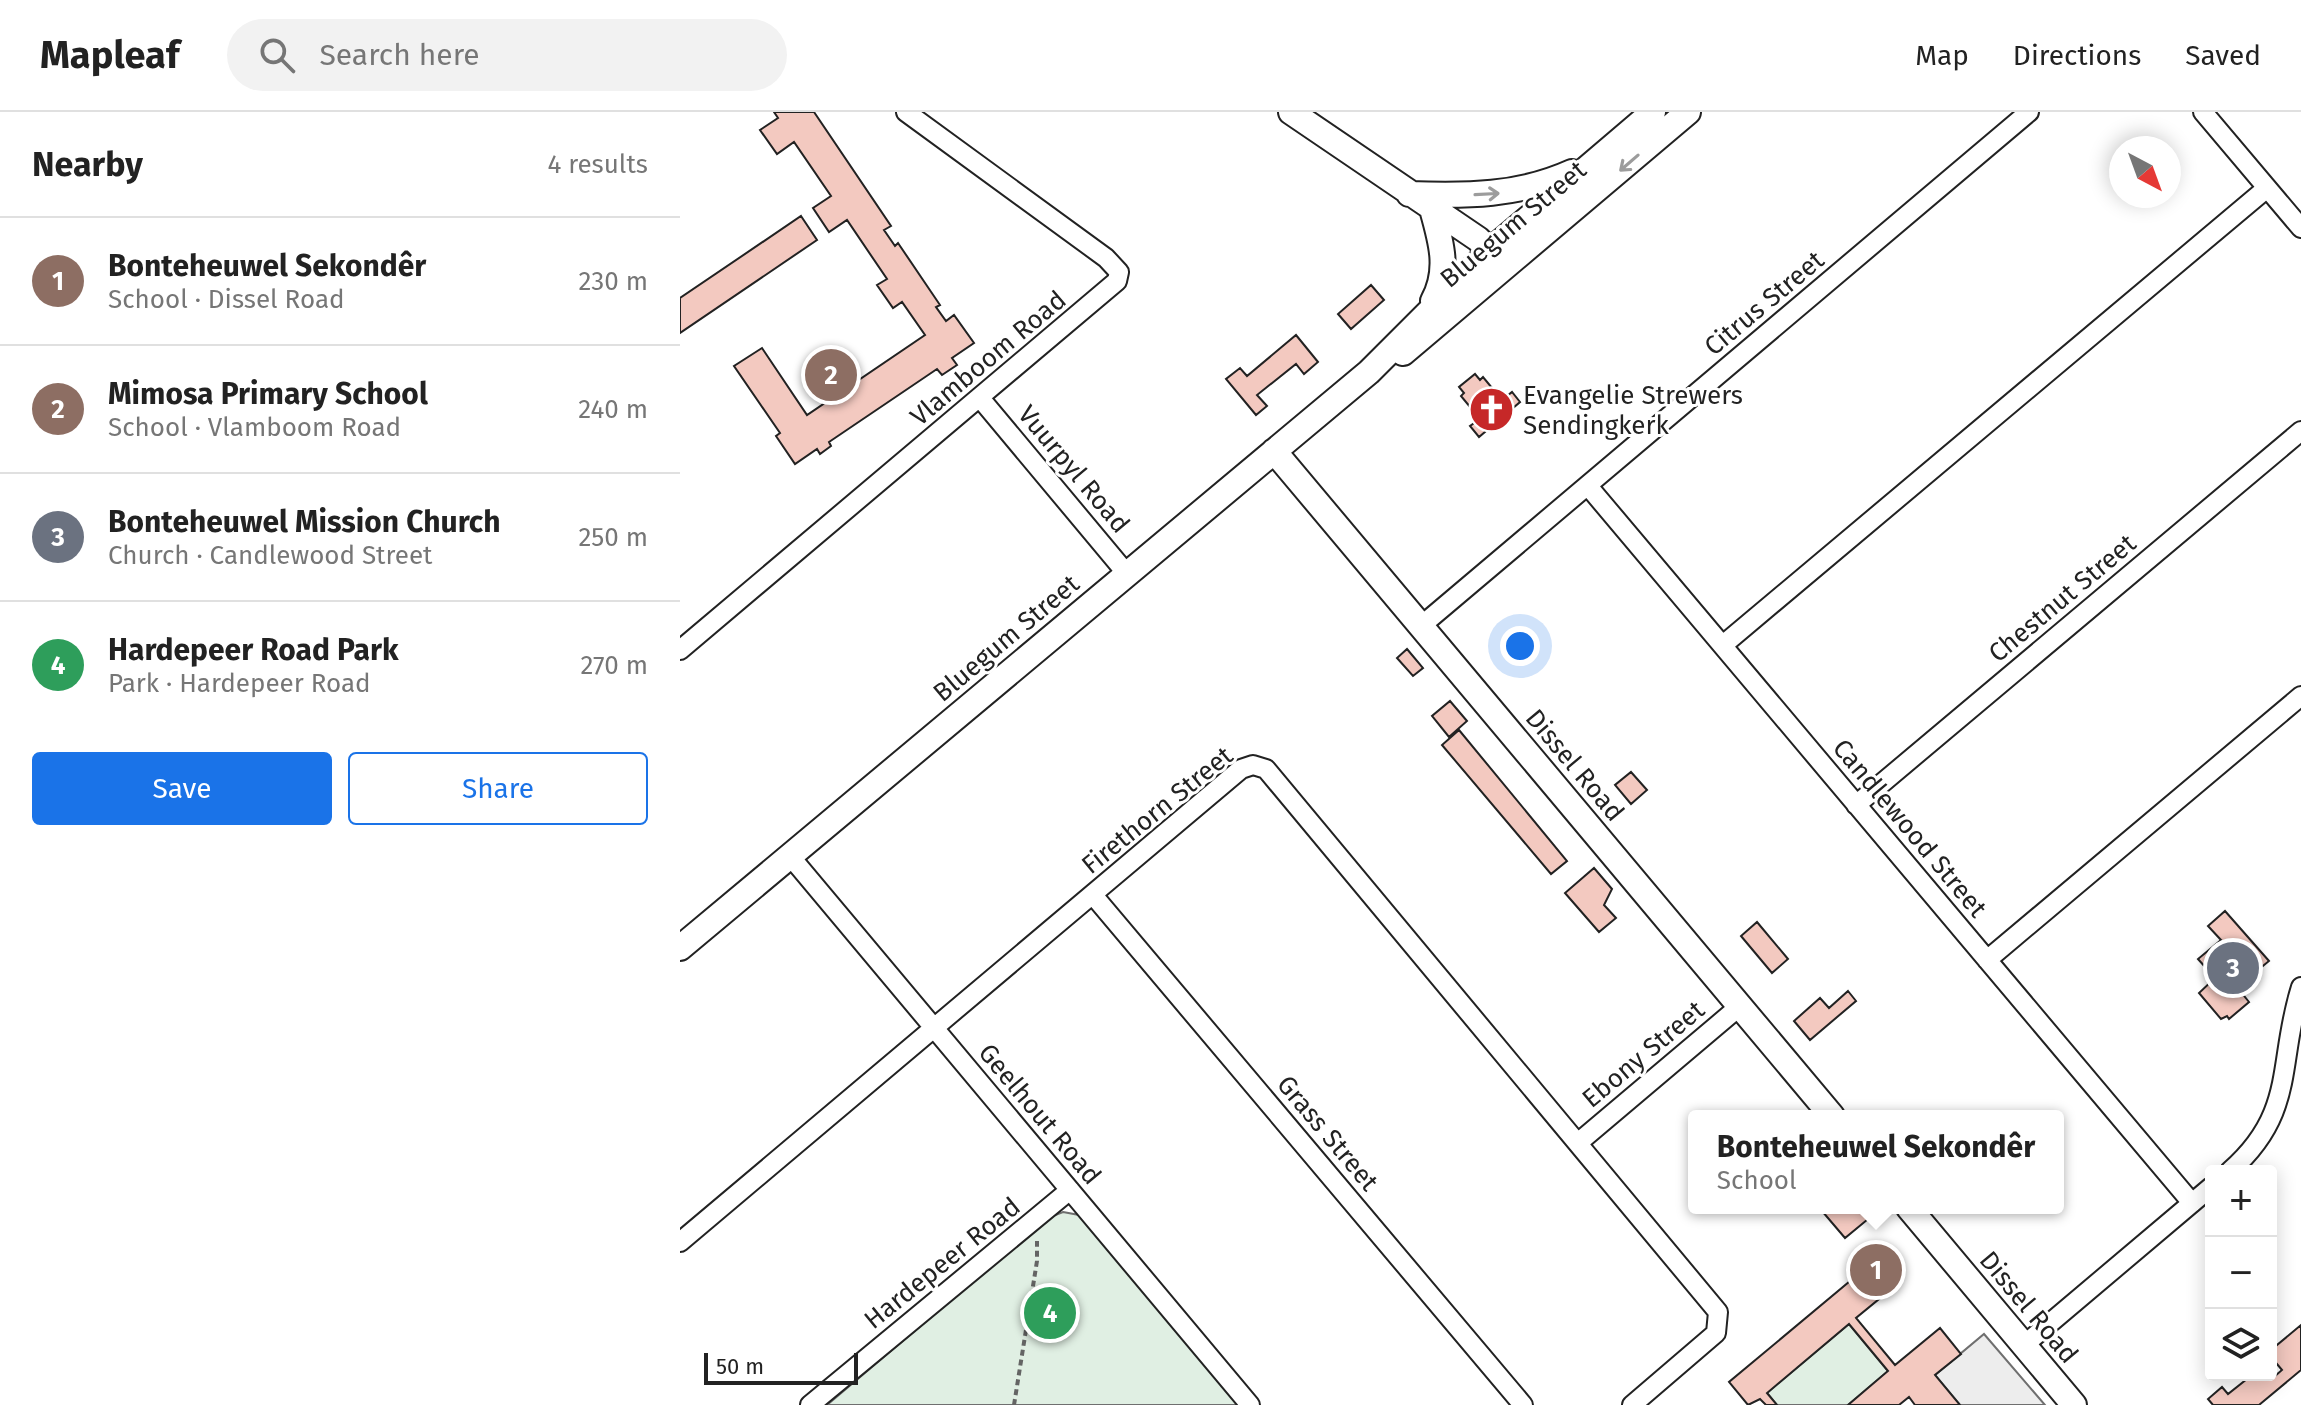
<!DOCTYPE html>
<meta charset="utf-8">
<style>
:root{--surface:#fff;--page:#f2f2f2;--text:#222;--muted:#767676;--line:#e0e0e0;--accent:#1a73e8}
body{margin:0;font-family:"Fira Sans",sans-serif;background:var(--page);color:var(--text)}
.controls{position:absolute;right:24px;bottom:24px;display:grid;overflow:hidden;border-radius:8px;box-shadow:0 4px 20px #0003}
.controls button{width:72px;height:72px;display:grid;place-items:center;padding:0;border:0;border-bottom:2px solid var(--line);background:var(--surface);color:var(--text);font:40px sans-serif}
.compass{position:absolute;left:1429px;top:24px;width:72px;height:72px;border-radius:50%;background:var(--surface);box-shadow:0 4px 20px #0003;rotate:139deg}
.scale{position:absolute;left:24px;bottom:20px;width:154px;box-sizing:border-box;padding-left:8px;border:4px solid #222;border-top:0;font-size:22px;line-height:28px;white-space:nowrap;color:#222;-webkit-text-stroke:6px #fff;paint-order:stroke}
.you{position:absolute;left:840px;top:534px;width:28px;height:28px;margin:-20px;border:6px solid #fff;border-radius:50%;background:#1a73e8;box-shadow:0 0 0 12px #1a73e833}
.badge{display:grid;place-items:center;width:52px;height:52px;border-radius:50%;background:var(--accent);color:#fff;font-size:26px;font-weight:700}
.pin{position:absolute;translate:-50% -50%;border:4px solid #fff;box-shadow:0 2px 8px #0006}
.popup{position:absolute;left:1008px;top:998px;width:376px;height:104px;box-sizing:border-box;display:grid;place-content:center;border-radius:8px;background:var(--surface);filter:drop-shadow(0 2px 6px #0005);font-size:26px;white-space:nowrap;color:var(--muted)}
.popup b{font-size:30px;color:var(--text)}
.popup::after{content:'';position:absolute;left:50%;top:100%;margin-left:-16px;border:16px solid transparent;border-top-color:var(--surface)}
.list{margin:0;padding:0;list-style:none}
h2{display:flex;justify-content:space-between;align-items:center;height:104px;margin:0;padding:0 32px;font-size:34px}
h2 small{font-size:26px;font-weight:400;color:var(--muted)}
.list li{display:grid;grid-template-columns:52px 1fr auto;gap:24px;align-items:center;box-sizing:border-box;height:128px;padding:0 32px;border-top:2px solid var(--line)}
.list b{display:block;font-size:30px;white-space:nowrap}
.list p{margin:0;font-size:26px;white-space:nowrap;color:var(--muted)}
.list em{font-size:26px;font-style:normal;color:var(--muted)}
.actions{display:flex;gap:16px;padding:24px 32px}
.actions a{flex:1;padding:18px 0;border:2px solid var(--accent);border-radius:8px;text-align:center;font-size:28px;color:var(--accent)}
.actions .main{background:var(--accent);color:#fff}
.icon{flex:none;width:44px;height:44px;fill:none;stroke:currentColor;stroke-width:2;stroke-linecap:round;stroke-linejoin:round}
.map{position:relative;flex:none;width:1621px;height:1293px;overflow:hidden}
header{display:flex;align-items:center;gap:48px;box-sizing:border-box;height:112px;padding:0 40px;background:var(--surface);border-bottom:2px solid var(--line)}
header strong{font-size:38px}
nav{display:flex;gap:44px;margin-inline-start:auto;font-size:28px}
.search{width:560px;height:72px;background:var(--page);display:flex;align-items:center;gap:20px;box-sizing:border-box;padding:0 28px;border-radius:44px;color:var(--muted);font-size:30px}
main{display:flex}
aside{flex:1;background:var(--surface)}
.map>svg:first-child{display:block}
.green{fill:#e0efe3;stroke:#6f6f6f;stroke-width:2}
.parking{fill:#ededed;stroke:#6f6f6f;stroke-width:2}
.building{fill:#f3c9c0;stroke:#222;stroke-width:2}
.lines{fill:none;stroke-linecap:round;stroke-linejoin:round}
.minor-casing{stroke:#222;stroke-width:22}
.tertiary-casing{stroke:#222;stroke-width:28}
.path{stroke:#646464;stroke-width:4;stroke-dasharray:6 4;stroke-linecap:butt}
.minor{stroke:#fff;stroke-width:18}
.tertiary{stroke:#fff;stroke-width:24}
.oneway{stroke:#9c9c9c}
.labels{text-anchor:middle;stroke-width:6;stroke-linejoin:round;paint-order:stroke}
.street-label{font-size:26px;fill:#222;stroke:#fff}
.poi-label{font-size:26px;fill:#222;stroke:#fff;text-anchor:start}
</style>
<header>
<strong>Mapleaf</strong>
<div class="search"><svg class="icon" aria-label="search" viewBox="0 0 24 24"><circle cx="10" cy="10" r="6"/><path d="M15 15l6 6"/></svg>Search here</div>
<nav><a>Map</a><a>Directions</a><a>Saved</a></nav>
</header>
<main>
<aside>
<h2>Nearby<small>4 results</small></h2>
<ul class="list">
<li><span class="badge" style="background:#8d6e63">1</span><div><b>Bonteheuwel Sekondêr</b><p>School · Dissel Road</p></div><em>230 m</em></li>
<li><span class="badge" style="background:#8d6e63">2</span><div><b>Mimosa Primary School</b><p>School · Vlamboom Road</p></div><em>240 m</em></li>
<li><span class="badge" style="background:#6b7280">3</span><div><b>Bonteheuwel Mission Church</b><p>Church · Candlewood Street</p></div><em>250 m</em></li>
<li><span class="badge" style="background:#2e9e5b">4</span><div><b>Hardepeer Road Park</b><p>Park · Hardepeer Road</p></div><em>270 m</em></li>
</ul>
<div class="actions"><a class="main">Save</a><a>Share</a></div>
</aside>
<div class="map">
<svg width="1621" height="1293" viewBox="0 0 1621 1293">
<rect width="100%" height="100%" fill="#fff"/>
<path class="green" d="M383,1100L399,1103L406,1109L562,1293H147L368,1106Z
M1169,1212L1208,1259L1168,1293H1097L1087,1281Z"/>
<path class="parking" d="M1304,1222L1365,1293H1280L1255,1263Z"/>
<path class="building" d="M94,0H134L211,114L204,118L215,134L218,131L260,193L256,195L266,209L274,203L294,231L272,246L277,253L262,263L257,257L149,330L151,334L140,342L137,337L115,352L96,324L100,321L54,254L82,236L127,303L245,223L222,190L213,196L197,173L207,167L167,108L149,120L133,96L151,84L114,30L97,42L80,18L98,6Z
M121,104L137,128L0,221V186Z
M691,173L704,188L671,217L658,202Z
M616,223L638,250L624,262L616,252L577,283L587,294L576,303L546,267L560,256L567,264Z
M795,262L800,268L803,265L822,288L832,280L840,290L799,325L790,314L800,307L781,284L784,281L779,275Z
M727,537L743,556L733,564L717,546Z
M770,589L787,609L769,625L752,604Z
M779,618L887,749L871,762L762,633Z
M951,660L967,678L951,692L935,673Z
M914,756L932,777L924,793L936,806L919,820L885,781Z
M1545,799L1589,849L1572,863L1575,867L1561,880L1569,890L1549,907L1547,904L1541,907L1519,881L1535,866L1518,847L1541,828L1528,814Z
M1077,810L1108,847L1092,861L1061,824Z
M1168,879L1176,889L1130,928L1114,909L1140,886L1149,896Z
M1145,1096H1187L1193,1103L1165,1126L1142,1099Z
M1200,1144L1221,1169L1176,1206L1215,1253L1260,1216L1281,1242L1255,1263L1280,1293H1235L1229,1285L1219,1293H1168L1208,1259L1169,1212L1087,1281L1097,1293H1086L1080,1287L1068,1293L1049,1270Z
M1621,1213V1258L1579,1293H1533L1528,1287L1542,1275L1548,1282L1572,1263H1591V1259L1595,1264L1602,1258L1591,1245V1238Z"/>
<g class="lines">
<defs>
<path id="minor" d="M1523,0L1621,116
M300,286L447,462
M908,374L1512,1091
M741,514L1349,0
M1043,533L1587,76
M0,538L437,169L439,160L426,146L226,0
M1176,693L1621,319
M110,744L570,1293
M413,783L843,1293
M1307,848L1621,584
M899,1030L1060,894
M1550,1059C1617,1000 1597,950 1621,875
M0,1130L561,657L573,653L586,657L1038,1200L1036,1221L952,1293
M1344,1233L1531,1075
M130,1293L390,1078"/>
<path id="tertiary" d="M611,0L798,127L819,148
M729,82C786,84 839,84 892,60
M752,97C761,129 770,158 753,189
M723,241L1008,0
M594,339L1152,1004
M0,836L689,260L810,139L973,0
M1229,1096L1394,1293"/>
</defs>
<use href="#minor" class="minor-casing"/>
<use href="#tertiary" class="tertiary-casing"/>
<path class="path" d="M334,1293L357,1149V1129"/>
<use href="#minor" class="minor"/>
<use href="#tertiary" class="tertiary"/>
</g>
<defs><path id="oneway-shaft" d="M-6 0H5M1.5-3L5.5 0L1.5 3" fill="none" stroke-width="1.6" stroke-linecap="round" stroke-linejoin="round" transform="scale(2)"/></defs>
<g class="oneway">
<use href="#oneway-shaft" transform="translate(949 51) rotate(139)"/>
<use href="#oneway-shaft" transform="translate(807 82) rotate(-3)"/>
</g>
<defs>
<symbol id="church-disc" viewBox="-11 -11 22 22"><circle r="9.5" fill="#c62828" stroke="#fff"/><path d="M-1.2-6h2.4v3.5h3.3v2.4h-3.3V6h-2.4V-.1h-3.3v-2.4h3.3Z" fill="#fff"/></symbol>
</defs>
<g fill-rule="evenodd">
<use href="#church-disc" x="786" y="272" width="51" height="51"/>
</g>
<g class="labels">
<g class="street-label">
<text transform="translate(833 112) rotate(-40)" y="9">Bluegum Street</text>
<text transform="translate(1084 191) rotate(-40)" y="9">Citrus Street</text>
<text transform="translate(308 246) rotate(-40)" y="9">Vlamboom Road</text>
<text transform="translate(394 357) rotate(50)" y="9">Vuurpyl Road</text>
<text transform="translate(1382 486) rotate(-40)" y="9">Chestnut Street</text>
<text transform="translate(326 526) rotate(-40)" y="9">Bluegum Street</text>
<text transform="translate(895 653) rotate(50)" y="9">Dissel Road</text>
<text transform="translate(477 698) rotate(-39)" y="9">Firethorn Street</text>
<text transform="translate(1230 716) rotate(50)" y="9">Candlewood Street</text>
<text transform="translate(963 942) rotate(-40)" y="9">Ebony Street</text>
<text transform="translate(360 1002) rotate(50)" y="9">Geelhout Road</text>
<text transform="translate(648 1021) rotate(50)" y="9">Grass Street</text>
<text transform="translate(262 1151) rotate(-39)" y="9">Hardepeer Road</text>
<text transform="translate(1349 1195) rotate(50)" y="9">Dissel Road</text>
</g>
<g class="poi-label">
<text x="843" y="292">Evangelie Strewers<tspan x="843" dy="30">Sendingkerk</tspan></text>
</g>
</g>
</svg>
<div class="controls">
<button>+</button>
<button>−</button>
<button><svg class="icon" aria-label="layers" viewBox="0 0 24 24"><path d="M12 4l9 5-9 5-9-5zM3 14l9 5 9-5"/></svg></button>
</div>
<svg class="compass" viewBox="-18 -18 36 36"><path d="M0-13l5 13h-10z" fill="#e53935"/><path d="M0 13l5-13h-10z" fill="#767676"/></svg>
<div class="scale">50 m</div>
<div class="you"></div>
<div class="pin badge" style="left:1196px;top:1158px;background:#8d6e63">1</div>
<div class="popup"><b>Bonteheuwel Sekondêr</b>School</div>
<div class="pin badge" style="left:151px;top:263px;background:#8d6e63">2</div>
<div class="pin badge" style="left:1553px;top:856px;background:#6b7280">3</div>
<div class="pin badge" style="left:370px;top:1201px;background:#2e9e5b">4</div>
</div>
</main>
